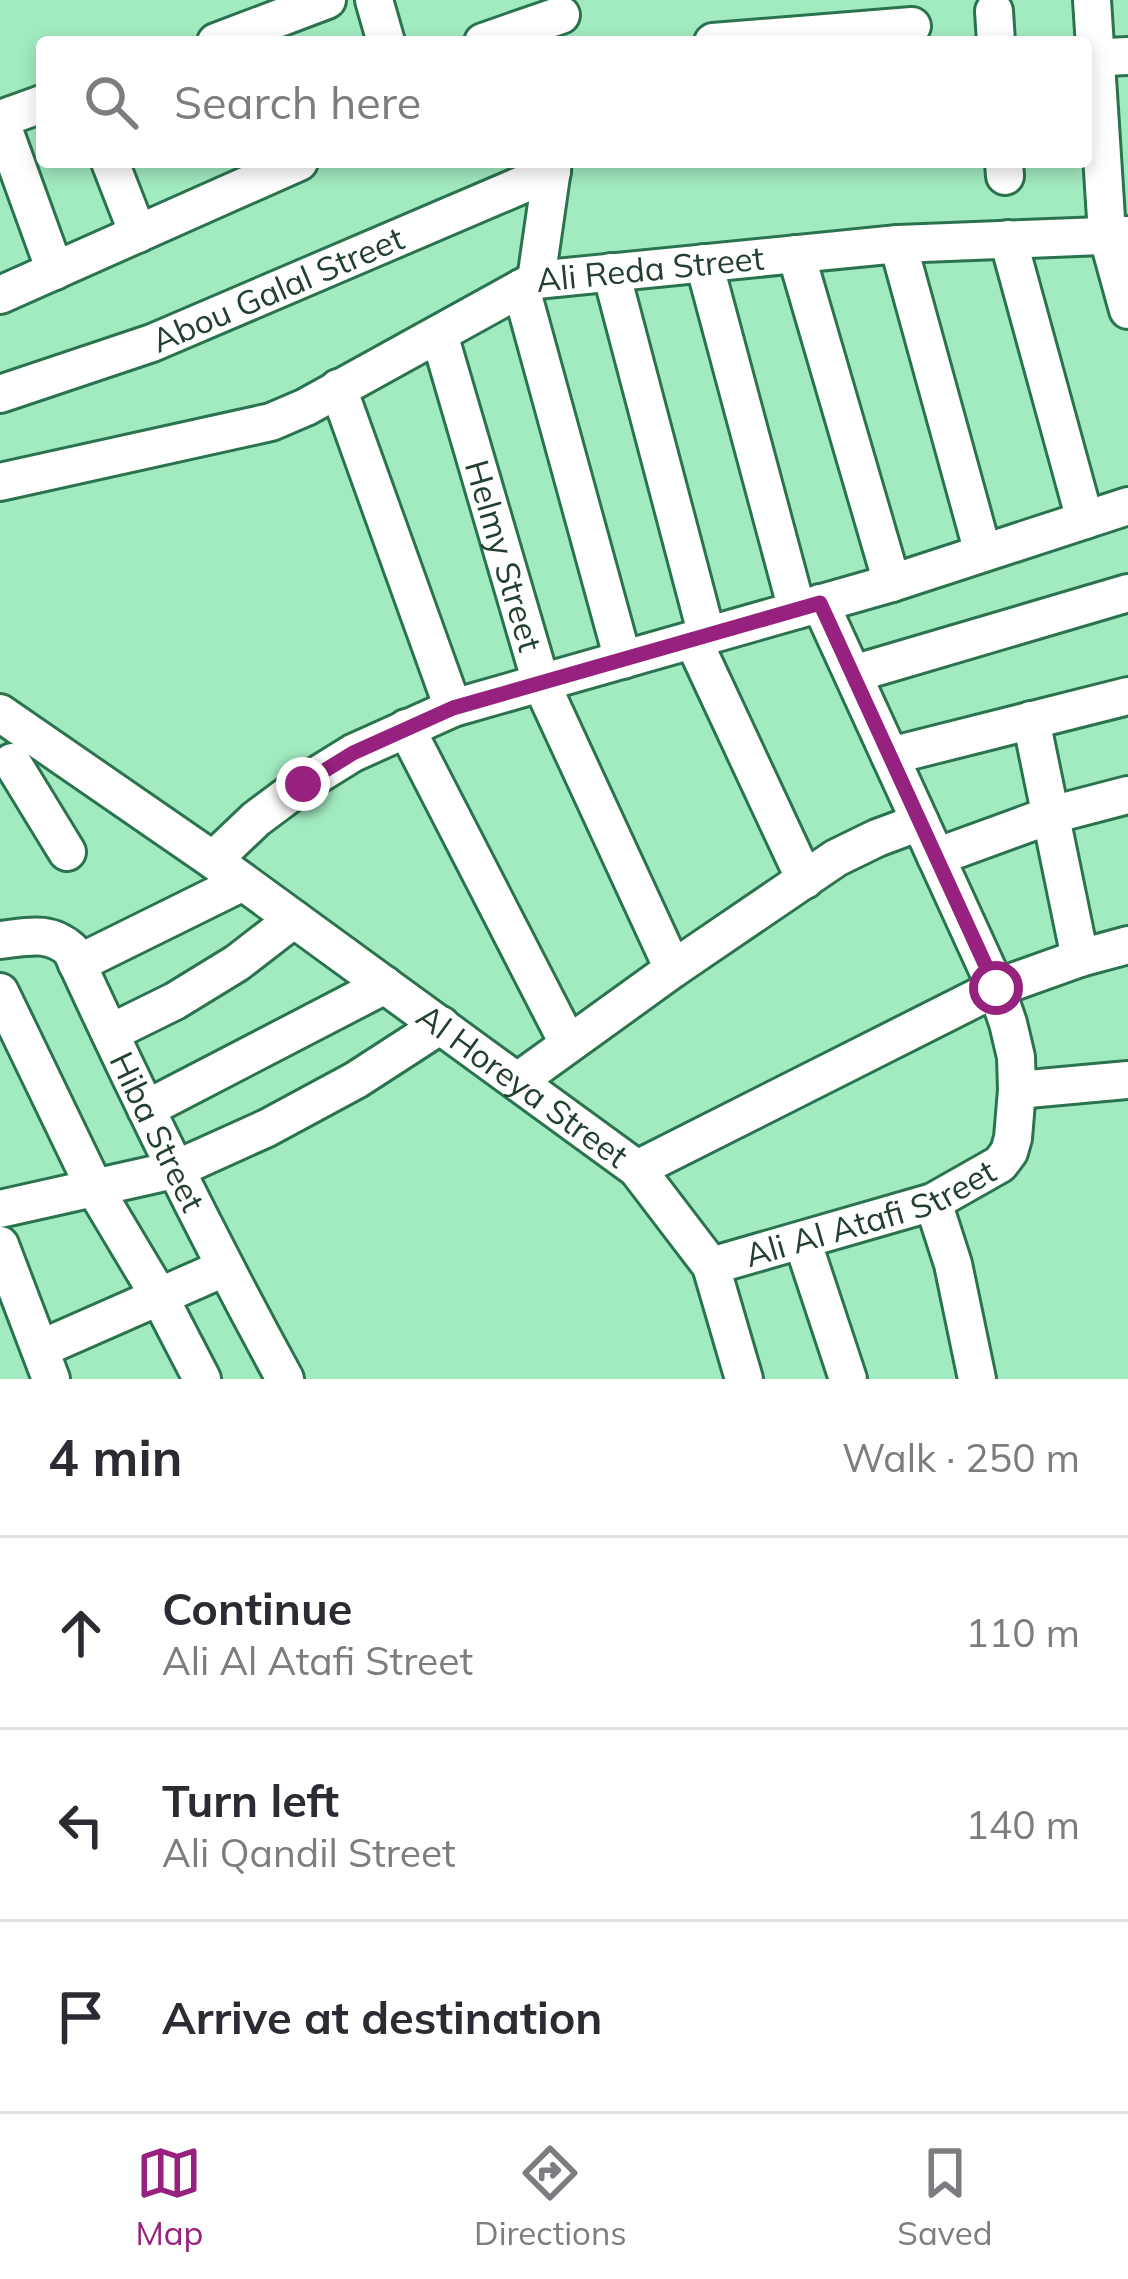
<!DOCTYPE html>
<meta charset="utf-8">
<style>
:root{--surface:#fff;--page:#f2f2f3;--text:#2b2b33;--muted:#7c7c81;--line:#e1e1e2;--accent:#97217e}
body{margin:0;font-family:Mulish,sans-serif;background:var(--page);color:var(--text)}
.stop{position:absolute;width:36px;height:36px;margin:-27px;border:9px solid #97217e;border-radius:50%;background:#fff}
.stop.end{background:#97217e;border-color:#fff;box-shadow:0 3px 12px #0008}
.list{margin:0;padding:0;list-style:none}
h2{display:flex;justify-content:space-between;align-items:center;height:156px;margin:0;padding:0 48px;font-size:51px}
h2 small{font-size:39px;font-weight:400;color:var(--muted)}
.list li{display:grid;grid-template-columns:78px 1fr auto;gap:36px;align-items:center;box-sizing:border-box;height:192px;padding:0 48px;border-top:3px solid var(--line)}
.list b{display:block;font-size:45px;white-space:nowrap}
.list p{margin:0;font-size:39px;white-space:nowrap;color:var(--muted)}
.list em{font-size:39px;font-style:normal;color:var(--muted)}
.icon{flex:none;width:66px;height:66px;fill:none;stroke:currentColor;stroke-width:2;stroke-linecap:round;stroke-linejoin:round}
.map{position:relative;flex:none;width:1128px;height:1379px;overflow:hidden}
.search{position:absolute;background:var(--surface);box-shadow:0 6px 18px #0003;left:36px;right:36px;top:36px;height:132px;display:flex;align-items:center;gap:30px;box-sizing:border-box;padding:0 42px;border-radius:12px;color:var(--muted);font-size:45px}
.sheet{height:732px;background:var(--surface)}
nav{display:flex;justify-content:space-around;align-items:center;box-sizing:border-box;height:168px;border-top:3px solid var(--line);background:var(--surface);font-size:33px;color:var(--muted)}
nav a{display:grid;justify-items:center;gap:6px}
nav .on{color:var(--accent)}
.map>svg:first-child{display:block}
.lines{fill:none;stroke-linecap:round;stroke-linejoin:round}
.minor-casing{stroke:#2b734f;stroke-width:42}
.minor{stroke:#fff;stroke-width:36}
.route{stroke:#97217e;stroke-width:15}
.labels{text-anchor:middle;stroke-width:9;stroke-linejoin:round;paint-order:stroke}
.street-label{font-size:33px;fill:#223f2f;stroke:#a2ebc1}
</style>
<div class="map">
<svg width="1128" height="1379" viewBox="0 0 1128 1379">
<rect width="100%" height="100%" fill="#a2ebc1"/>
<g class="lines">
<defs>
<g id="minor">
<path d="M374,0L386,42"/>
<path d="M1092,0L1107,234L1128,310"/>
<path d="M994,11L996,42"/>
<path d="M216,42L327,0"/>
<path d="M483,42L561,15"/>
<path d="M713,42L912,26"/>
<path d="M1086,58L1128,56"/>
<path d="M0,119L55,271"/>
<path d="M0,119L42,104"/>
<path d="M110,162L138,234"/>
<path d="M1004,162L1005,176"/>
<path d="M1008,239L1085,520"/>
<path d="M898,244L983,553"/>
<path d="M796,254L892,583"/>
<path d="M704,263L797,610"/>
<path d="M611,272L707,636"/>
<path d="M536,280L553,162"/>
<path d="M521,288L623,660"/>
<path d="M0,295L299,162"/>
<path id="s1" d="M439,334L541,683L673,969"/>
<path d="M338,388L453,708"/>
<path id="s2" d="M0,394L152,343L552,172"/>
<path id="s3" d="M0,482L271,422L306,407L536,280L898,244L1128,235"/>
<path d="M693,640L805,880"/>
<path d="M853,674L1128,593"/>
<path id="s4" d="M0,713L213,860L637,1169L711,1266L744,1379"/>
<path d="M1031,720L1080,958"/>
<path d="M406,728L568,1043"/>
<path d="M890,756L1128,696"/>
<path d="M12,762L67,852"/>
<path d="M936,857L1051,815L1128,795"/>
<path d="M213,860L256,819L303,784L353,753L453,708L892,583L1128,506"/>
<path id="s5" d="M0,940C27,937 49,930 71,950C138,1096 208,1238 285,1379"/>
<path d="M77,964L243,882"/>
<path d="M0,992L95,1189L159,1296L202,1379"/>
<path d="M110,1033L175,1001L237,963L294,919"/>
<path d="M518,1081L673,969L836,858L877,838L920,822"/>
<path d="M1017,1090L1128,1080"/>
<path d="M146,1109L385,985"/>
<path d="M637,1169L996,988L1080,958L1128,945"/>
<path d="M933,1202L953,1264L977,1379"/>
<path d="M0,1209L174,1170L267,1128L356,1080L441,1025"/>
<path d="M802,1240L848,1379"/>
<path d="M0,1245L51,1379"/>
<path id="s6" d="M711,1266L933,1202L1000,1164L1009,1152L1013,1138L1017,1090L1016,1057L1008,1023L996,988L820,603"/>
<path d="M40,1349L224,1268"/>
</g>
</defs>
<use href="#minor" class="minor-casing"/>
<use href="#minor" class="minor"/>
</g>
<g class="lines">
<path class="route" d="M303,784L353,753L453,708L820,603L996,988"/>
</g>
<g class="labels">
<g class="street-label">
<text dy="12" stroke="none"><textPath href="#s3" startOffset="693">Ali Reda Street</textPath></text>
<text dy="12" stroke="none"><textPath href="#s2" startOffset="297">Abou Galal Street</textPath></text>
<text dy="12" stroke="none"><textPath href="#s1" startOffset="231">Helmy Street</textPath></text>
<text dy="12" stroke="none"><textPath href="#s4" startOffset="642">Al Horeya Street</textPath></text>
<text dy="12" stroke="none"><textPath href="#s5" startOffset="276">Hiba Street</textPath></text>
<text dy="12" stroke="none"><textPath href="#s6" startOffset="168">Ali Al Atafi Street</textPath></text>
</g>
</g>
</svg>
<div class="stop" style="left:996px;top:988px"></div>
<div class="stop end" style="left:303px;top:784px"></div>
<div class="search"><svg class="icon" aria-label="search" viewBox="0 0 24 24"><circle cx="10" cy="10" r="6"/><path d="M15 15l6 6"/></svg>Search here</div>
</div>
<section class="sheet">
<h2>4 min<small>Walk · 250 m</small></h2>
<ul class="list">
<li><svg class="icon" aria-label="ahead" viewBox="0 0 24 24"><path d="M12 20V5M6 11l6-6 6 6"/></svg><div><b>Continue</b><p>Ali Al Atafi Street</p></div><em>110 m</em></li>
<li><svg class="icon" aria-label="left" viewBox="0 0 24 24"><path d="M17 20v-9H6M10 6l-5 5 5 5"/></svg><div><b>Turn left</b><p>Ali Qandil Street</p></div><em>140 m</em></li>
<li><svg class="icon" aria-label="arrive" viewBox="0 0 24 24"><path d="M6 21V4h12l-3 4 3 4H6"/></svg><div><b>Arrive at destination</b></div></li>
</ul>
</section>
<nav>
<a class="on"><svg class="icon" aria-label="map" viewBox="0 0 24 24"><path d="M3 6l6-2 6 2 6-2v14l-6 2-6-2-6 2zM9 4v14M15 6v14"/></svg>Map</a>
<a><svg class="icon" aria-label="directions" viewBox="0 0 24 24"><path d="M12 3l9 9-9 9-9-9zM9 14v-3h6M13 9l2 2-2 2"/></svg>Directions</a>
<a><svg class="icon" aria-label="saved" viewBox="0 0 24 24"><path d="M7 4h10v16l-5-4-5 4z"/></svg>Saved</a>
</nav>
